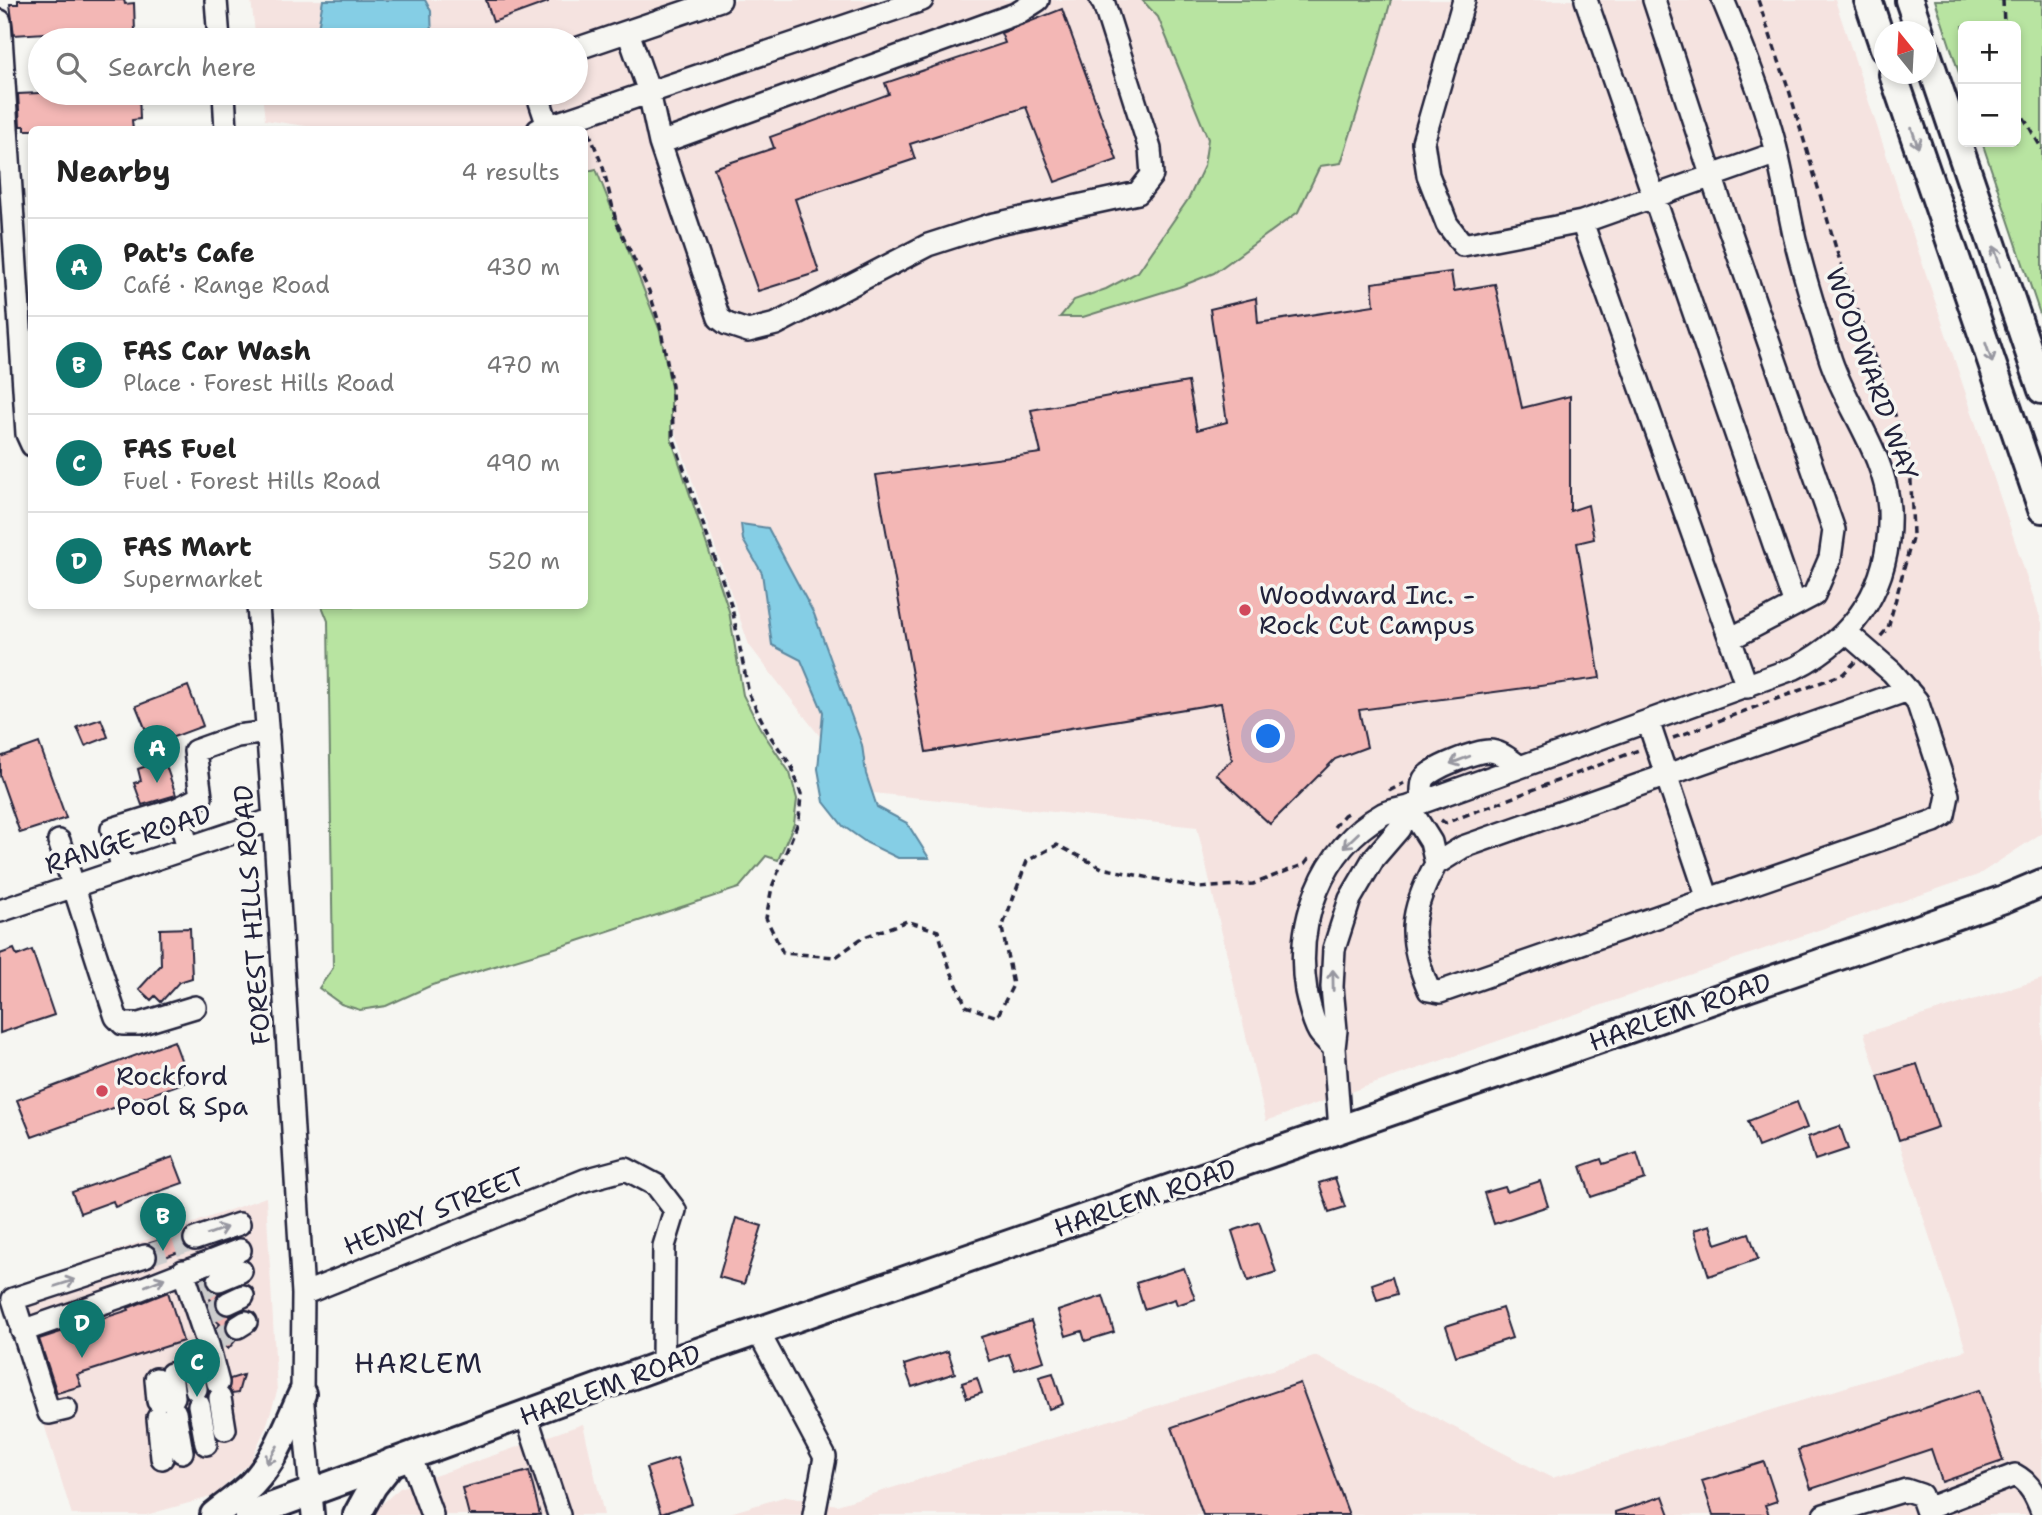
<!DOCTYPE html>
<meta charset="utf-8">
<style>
:root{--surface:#fff;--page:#f2f2f2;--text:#222;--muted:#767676;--line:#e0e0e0;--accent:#0f766e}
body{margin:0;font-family:"Shantell Sans",sans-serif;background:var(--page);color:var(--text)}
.controls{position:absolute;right:21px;top:21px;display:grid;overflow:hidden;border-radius:10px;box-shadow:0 4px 10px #0003}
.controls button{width:63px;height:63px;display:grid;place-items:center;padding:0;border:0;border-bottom:2px solid var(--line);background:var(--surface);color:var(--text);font:35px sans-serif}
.compass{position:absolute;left:1874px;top:21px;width:63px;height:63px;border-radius:50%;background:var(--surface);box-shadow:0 4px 10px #0003;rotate:342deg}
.you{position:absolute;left:1269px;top:737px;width:24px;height:24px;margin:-18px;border:5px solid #fff;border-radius:50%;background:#1a73e8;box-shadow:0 0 0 10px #1a73e833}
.badge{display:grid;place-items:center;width:46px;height:46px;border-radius:50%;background:var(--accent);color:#fff;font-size:23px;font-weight:700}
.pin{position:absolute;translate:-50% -58px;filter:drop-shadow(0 2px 4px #0008)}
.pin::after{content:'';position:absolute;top:37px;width:24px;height:21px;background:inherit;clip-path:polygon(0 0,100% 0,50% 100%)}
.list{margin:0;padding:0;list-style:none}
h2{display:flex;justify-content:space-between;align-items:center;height:91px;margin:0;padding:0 28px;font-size:30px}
h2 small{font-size:23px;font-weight:400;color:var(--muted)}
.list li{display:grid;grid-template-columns:46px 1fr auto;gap:21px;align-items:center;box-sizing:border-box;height:98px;padding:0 28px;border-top:2px solid var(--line)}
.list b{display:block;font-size:26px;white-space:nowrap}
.list p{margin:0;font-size:23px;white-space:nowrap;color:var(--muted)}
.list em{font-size:23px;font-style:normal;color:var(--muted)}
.icon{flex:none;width:38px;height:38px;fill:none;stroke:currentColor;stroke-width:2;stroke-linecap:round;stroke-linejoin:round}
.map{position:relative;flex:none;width:2042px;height:1515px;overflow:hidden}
.search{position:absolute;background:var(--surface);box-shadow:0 4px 10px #0003;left:28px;top:28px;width:560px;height:77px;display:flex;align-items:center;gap:18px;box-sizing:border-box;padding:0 24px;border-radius:38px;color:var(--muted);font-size:26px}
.panel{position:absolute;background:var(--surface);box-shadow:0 4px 10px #0003;left:28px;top:126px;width:560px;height:483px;border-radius:10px}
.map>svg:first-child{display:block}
.built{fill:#f5e3e0}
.green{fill:#b8e4a1;stroke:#6d836e;stroke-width:2}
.water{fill:#85cee5;stroke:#5d89a1;stroke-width:2}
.building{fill:#f3b7b5;stroke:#22223b;stroke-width:2}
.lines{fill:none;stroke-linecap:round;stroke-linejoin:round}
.minor-tunnel{stroke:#cccccd;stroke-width:21;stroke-dasharray:21 10;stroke-linecap:butt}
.minor-casing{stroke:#22223b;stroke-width:26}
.major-casing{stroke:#22223b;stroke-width:32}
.path{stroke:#22223b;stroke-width:3.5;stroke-dasharray:7 5;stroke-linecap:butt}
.minor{stroke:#f6f6f2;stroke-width:21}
.major{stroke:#f6f6f2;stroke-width:26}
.oneway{stroke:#9797a0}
.poi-dot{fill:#d1495b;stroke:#f6f6f2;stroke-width:2.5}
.labels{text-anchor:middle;stroke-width:7;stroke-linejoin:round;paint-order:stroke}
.street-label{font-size:26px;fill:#22223b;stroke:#f6f6f2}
.poi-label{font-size:26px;fill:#22223b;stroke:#f6f6f2;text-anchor:start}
.neighbourhood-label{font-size:28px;letter-spacing:2px;fill:#22223b;stroke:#f6f6f2}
</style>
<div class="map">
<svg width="2042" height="1515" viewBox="0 0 2042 1515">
<rect width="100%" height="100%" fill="#f6f6f2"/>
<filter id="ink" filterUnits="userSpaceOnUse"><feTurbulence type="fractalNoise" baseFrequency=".0143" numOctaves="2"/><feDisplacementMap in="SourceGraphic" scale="14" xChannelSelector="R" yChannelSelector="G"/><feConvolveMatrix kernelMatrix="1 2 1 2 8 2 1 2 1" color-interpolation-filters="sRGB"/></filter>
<g filter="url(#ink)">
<path class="built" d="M251,0H1835L2042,623V833L1978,875L1266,1121L1197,827L863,792L749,645L585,170L584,130H332L265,120L262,93H576V40H256Z
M2042,979V1515H723L787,1496L837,1505L1317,1356L1552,1478L1966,1350L1864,1033Z
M266,1197L277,1392L266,1427L250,1462L214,1496L146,1515H72L3,1291Z
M583,1424L604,1515H369L400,1488Z"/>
<path class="green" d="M1142,0H1391L1375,58L1341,163L1320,166L1298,212L1214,273L1179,287L1083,317H1060L1074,300L1106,289L1138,272L1189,198L1204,166L1208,139L1158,17Z
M1935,0H2042V320L1982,142H2016V26H1963V85Z
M596,169L660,331L671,387V438L729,611L743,695L760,728L790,773L797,799L794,824L778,860L766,856L739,888L575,942L432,985L386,1006L360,1010L341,1004L319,988L333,968L328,621L322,606H584V172Z"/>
<path class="water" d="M323,0H425L431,11L432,40H316Z
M741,524L768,528L814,614L862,745L866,774L877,807L907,823L929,858H898L867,843L843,826L824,802L818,769L823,712L801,660L772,645L762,573L743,540Z"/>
<path class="building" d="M18,0H124L125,4L134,3L135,32L77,35V31L14,35L10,4H18Z
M486,0H548V2L493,22Z
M1062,9L1117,160L1055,182L1026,107L910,144L915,159L795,199L819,272L758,291L714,168L774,148L770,137L889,94L885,83L1005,43L1001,33Z
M40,93H139L140,119L132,120L133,130H25V126H20L18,94Z
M1451,272L1454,291L1495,284L1522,408L1570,396V511L1588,505L1594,539L1577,543L1600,678L1359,710L1367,747L1335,759L1270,824L1216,774L1232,760L1221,703L926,752L876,475L1041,453L1031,410L1188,382L1197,430L1227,422L1210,309L1256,298L1258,323L1374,305L1372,283Z
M188,686L203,726L152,745L136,706Z
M101,719L108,737L85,746L77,727Z
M39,743L66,818L20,833L0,776V757Z
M164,760L176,795L142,805L134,783L141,781L138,769Z
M190,928L192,978L179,982L161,1002L155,996L151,1000L139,989L161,965L160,929Z
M14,949L17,956L32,950L54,1015L0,1033V954Z
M174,1041L189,1081L32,1137L17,1100Z
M1917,1064L1938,1127L1899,1140L1878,1076Z
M1797,1102L1807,1128L1758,1147L1748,1121Z
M1840,1126L1848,1149L1815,1160L1808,1137Z
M1637,1153L1645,1179L1591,1197L1581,1166L1601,1159L1603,1164Z
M173,1157L183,1183L115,1207L113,1201L80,1213L72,1192Z
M1335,1178L1345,1207L1329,1212L1319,1183Z
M1540,1181L1548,1206L1494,1224L1484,1193L1505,1187L1507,1192Z
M736,1218L762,1226L744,1284L719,1277Z
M1259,1222L1276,1272L1248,1281L1232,1231Z
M1710,1225L1716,1244L1749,1233L1758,1259L1709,1276L1694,1230Z
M184,1233L182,1243L187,1249L165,1257L150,1243Z
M1184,1268L1195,1299L1177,1305L1175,1299L1144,1309L1136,1283Z
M1392,1277L1397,1294L1377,1300L1372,1284Z
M206,1278L210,1290L219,1293L215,1301L216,1309L221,1314L232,1315L227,1320L225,1328L227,1334L236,1340L228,1349L221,1343L216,1328L220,1324L213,1318L208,1304L211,1300L205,1294L201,1284Z
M168,1292L183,1341L77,1375L81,1386L57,1393L39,1339L129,1310L128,1308Z
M1103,1296L1114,1332L1085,1341L1082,1331L1066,1336L1058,1311Z
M1502,1308L1512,1338L1456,1356L1446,1326Z
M1031,1321L1044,1361L1015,1370L1009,1354L989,1361L981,1337Z
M948,1351L955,1373L912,1387L904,1365Z
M1053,1373L1063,1404L1049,1409L1039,1377Z
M243,1375L238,1393L232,1394L229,1389L230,1379Z
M977,1378L982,1393L967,1398L962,1383Z
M1300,1383L1349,1515H1203L1172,1427Z
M1979,1390L2003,1461L1942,1482L1931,1449L1811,1489L1798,1450Z
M677,1458L692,1504L661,1514L646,1468Z
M1764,1462L1777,1501L1765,1505L1769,1515H1713L1702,1481Z
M529,1471L540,1515H469L462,1488Z
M1663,1496L1670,1515H1615V1512Z"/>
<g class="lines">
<path class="minor-tunnel" d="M145,1256L195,1239
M202,1291L219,1280
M208,1314L228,1303
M217,1340L238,1327"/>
<defs>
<path id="minor" d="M216,0L219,40
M1464,0L1423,142L1428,175L1447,224L1463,245L1582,222L1747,687
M1586,0L1795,605
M1654,0L1719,199L1834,530L1830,558L1814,595L1730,639
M0,21L27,434L32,445
M628,32L649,92L660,143L719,318L727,324L748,331L776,324L928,245L990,225L1138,193L1152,175L1150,149L1104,4L1101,0
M576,49L720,0
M224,93L226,130
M537,93L548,126
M538,130L922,0
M660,143L1018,13L1038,0
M1582,222L1777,153
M258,606L274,819L303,1294L302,1394L313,1515
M1648,721L1708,899
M1422,800C1422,794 1421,785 1424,779C1430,768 1477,751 1489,751C1500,751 1510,760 1519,766
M1409,807L1431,842L1436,864C1409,912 1407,939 1429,990L1440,992L1934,821L1944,815L1948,795L1917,701L1892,672L1846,632
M59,841L111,1002L116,1017L123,1024H139L195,1007
M188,848L177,809L201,797L195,751L237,736L268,732
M1436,864L1463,847L1908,690
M123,870L112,829L177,809
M0,911L274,819
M1334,1048C1329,1043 1323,1038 1319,1032C1312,1020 1309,1004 1306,991C1295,923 1321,849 1383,814C1391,810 1401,809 1409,807L1795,668C1859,635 1892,582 1889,509C1886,456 1848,410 1831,361C1818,321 1805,280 1795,239C1788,208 1783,176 1775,145C1762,95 1743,48 1723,0
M1340,1130L1334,1048L1336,1030L1332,987L1334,949L1350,899L1374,858L1399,829L1409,807
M195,1239L239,1224
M183,1271L208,1345L218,1383
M219,1280L241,1271
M303,1294L585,1180L626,1169L656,1185L675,1210L664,1246L663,1364
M228,1303L243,1296
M238,1327L246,1322
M22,1331L128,1294L240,1250
M759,1333L825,1457L814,1515
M192,1367L196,1389
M171,1374L174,1397
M156,1379L158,1401
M220,1398L225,1429
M199,1405L206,1444
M66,1409L49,1413L13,1299L145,1256
M175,1412L182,1452
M526,1415L559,1515
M158,1418L162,1458
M410,1455L432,1515
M1926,1509L2015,1475C2030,1483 2036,1496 2042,1512
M1824,1515L1906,1490L1921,1495L1928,1515"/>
<path id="major" d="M1868,0L1884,48
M1909,0L1920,32
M1926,50L2042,390
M1893,74L2042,509
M214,1515C226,1505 241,1495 252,1484C276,1459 288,1424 302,1394
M248,1515L663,1364L2004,899L2042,883
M357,1515L373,1486L392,1462"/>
</defs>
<use href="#minor" class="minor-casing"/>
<use href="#major" class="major-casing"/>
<path class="path" d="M1758,0L1789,90L1838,255L1910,457L1913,535L1888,628L1880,637
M2003,0L2004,26
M2016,95L2021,113L2042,149
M589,132L603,167L616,221L649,291L660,326L672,386L673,437L732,608L749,694L768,733L792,767L801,794L799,820L772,887L766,918L783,953L836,957L862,938L907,921L938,931L950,969L966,1006L997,1017L1013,985L1002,928L1027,861L1057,845L1102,868L1199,888L1253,884L1305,864L1312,855
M1673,738L1843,674L1855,662
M1389,791L1404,783
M1441,820L1445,823L1639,750
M1334,827L1344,815L1351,811"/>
<use href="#minor" class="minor"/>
<use href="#major" class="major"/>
</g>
<defs><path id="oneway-shaft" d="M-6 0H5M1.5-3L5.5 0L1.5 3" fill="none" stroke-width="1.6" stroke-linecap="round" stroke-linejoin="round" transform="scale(1.75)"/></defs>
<g class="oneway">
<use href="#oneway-shaft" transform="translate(1915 138) rotate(71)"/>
<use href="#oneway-shaft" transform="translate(1997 256) rotate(-108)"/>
<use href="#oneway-shaft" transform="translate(1989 353) rotate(71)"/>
<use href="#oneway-shaft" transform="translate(1460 760) rotate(159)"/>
<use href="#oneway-shaft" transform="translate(1351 840) rotate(136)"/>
<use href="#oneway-shaft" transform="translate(1333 980) rotate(-91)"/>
<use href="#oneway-shaft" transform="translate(217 1231) rotate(-20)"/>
<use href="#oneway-shaft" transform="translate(155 1282) rotate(-22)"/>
<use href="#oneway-shaft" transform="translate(65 1283) rotate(-18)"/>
<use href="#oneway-shaft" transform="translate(272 1455) rotate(121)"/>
</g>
</g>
<g class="poi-dot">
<circle cx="1245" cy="610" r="7"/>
<circle cx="102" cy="1091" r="7"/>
</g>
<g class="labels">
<g class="street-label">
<text transform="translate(1872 374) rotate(70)" y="9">WOODWARD WAY</text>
<text transform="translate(128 839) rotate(-18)" y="9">RANGE ROAD</text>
<text transform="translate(252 915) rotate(-94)" y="9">FOREST HILLS ROAD</text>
<text transform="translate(1680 1012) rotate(-19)" y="9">HARLEM ROAD</text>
<text transform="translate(1145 1198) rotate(-19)" y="9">HARLEM ROAD</text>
<text transform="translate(434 1211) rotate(-22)" y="9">HENRY STREET</text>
<text transform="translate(610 1385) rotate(-20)" y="9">HARLEM ROAD</text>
</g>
<g class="poi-label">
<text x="1259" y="604">Woodward Inc. -<tspan x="1259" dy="30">Rock Cut Campus</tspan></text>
<text x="116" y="1085">Rockford<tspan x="116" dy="30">Pool &amp; Spa</tspan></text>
</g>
<g class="neighbourhood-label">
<text x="419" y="1373">HARLEM</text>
</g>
</g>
</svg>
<div class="controls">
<button>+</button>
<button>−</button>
</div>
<svg class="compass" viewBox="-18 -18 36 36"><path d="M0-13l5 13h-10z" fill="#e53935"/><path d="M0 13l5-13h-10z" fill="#767676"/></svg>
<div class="you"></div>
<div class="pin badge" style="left:157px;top:783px">A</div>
<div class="pin badge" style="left:163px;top:1251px">B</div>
<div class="pin badge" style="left:197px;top:1397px">C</div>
<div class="pin badge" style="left:82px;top:1358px">D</div>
<div class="search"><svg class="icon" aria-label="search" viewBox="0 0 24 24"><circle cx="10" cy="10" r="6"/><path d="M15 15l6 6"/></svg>Search here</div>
<section class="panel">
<h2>Nearby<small>4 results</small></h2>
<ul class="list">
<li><span class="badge">A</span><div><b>Pat's Cafe</b><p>Café · Range Road</p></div><em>430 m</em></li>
<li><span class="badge">B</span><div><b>FAS Car Wash</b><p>Place · Forest Hills Road</p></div><em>470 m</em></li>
<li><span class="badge">C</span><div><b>FAS Fuel</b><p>Fuel · Forest Hills Road</p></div><em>490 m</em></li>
<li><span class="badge">D</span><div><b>FAS Mart</b><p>Supermarket</p></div><em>520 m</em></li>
</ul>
</section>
</div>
